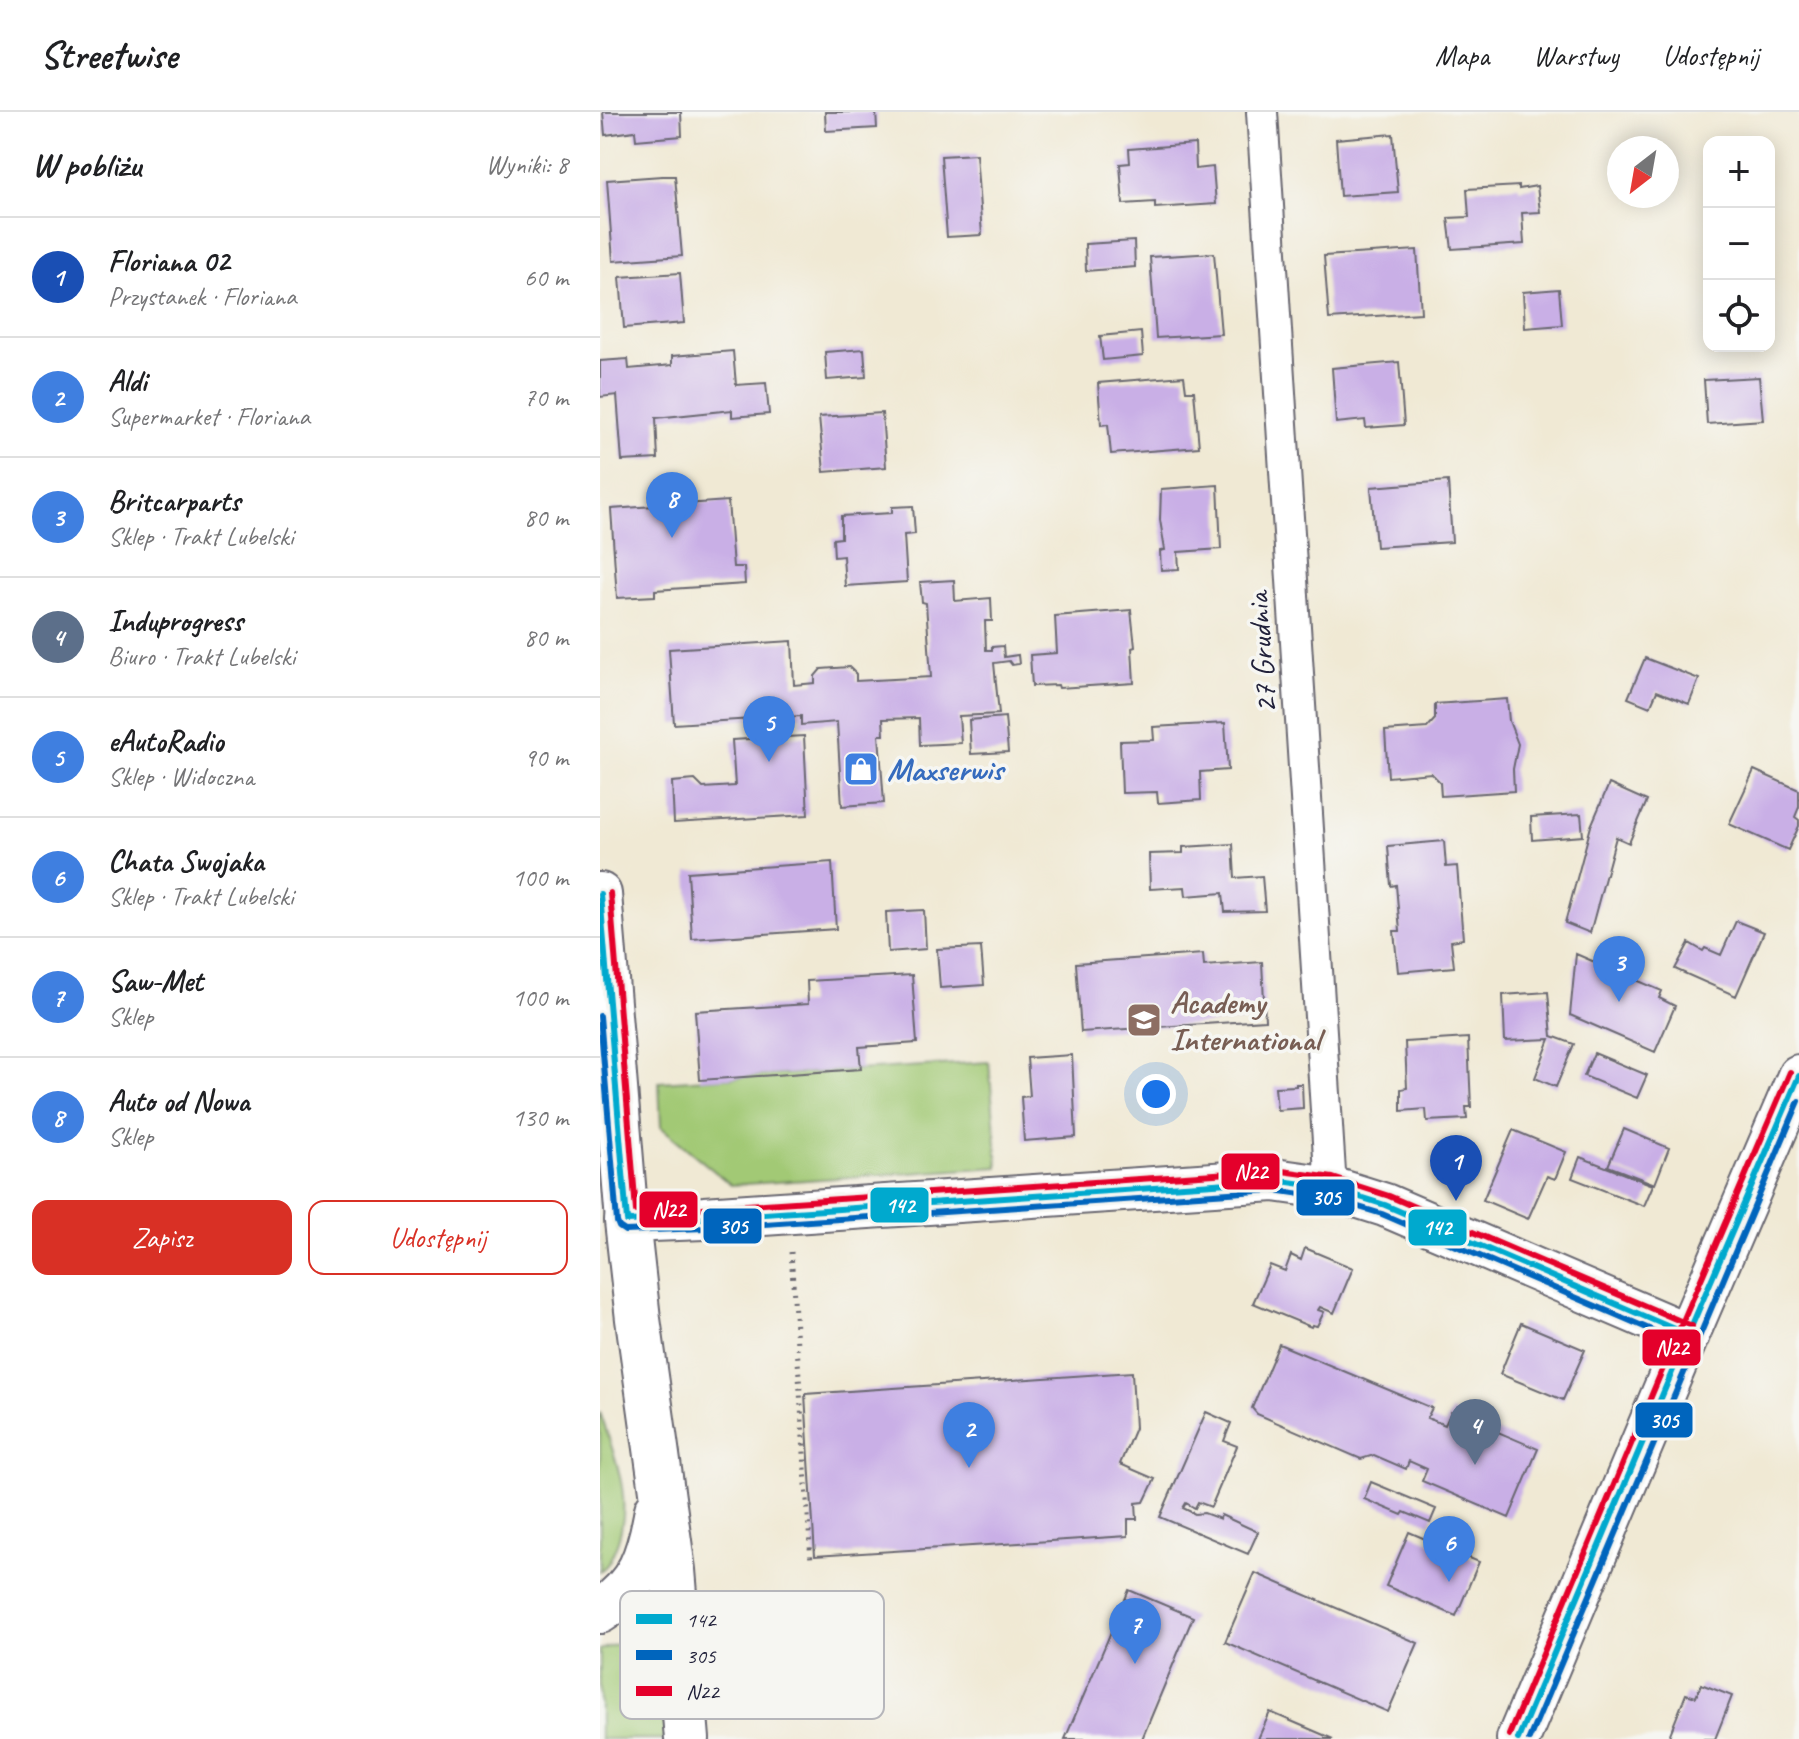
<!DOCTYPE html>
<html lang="pl">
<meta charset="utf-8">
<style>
:root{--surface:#fff;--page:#f6f6f6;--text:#202124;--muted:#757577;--line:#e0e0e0;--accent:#d93025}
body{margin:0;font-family:Caveat,sans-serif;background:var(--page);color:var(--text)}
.controls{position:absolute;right:24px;top:24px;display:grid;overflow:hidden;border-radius:16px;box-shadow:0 4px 20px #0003}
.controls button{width:72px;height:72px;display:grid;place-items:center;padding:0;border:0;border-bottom:2px solid var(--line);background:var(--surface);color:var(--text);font:40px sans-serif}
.compass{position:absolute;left:1007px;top:24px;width:72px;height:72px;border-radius:50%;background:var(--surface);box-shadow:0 4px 20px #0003;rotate:211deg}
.you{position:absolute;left:556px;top:982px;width:28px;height:28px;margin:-20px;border:6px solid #fff;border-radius:50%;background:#1a73e8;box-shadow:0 0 0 12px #1a73e833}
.badge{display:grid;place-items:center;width:52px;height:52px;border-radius:50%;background:var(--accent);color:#fff;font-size:26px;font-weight:700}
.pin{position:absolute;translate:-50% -66px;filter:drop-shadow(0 2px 4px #0008)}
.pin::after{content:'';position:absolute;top:42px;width:28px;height:24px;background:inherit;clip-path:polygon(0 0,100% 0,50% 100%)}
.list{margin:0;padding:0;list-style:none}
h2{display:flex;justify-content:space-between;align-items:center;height:104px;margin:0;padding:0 32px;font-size:34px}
h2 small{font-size:26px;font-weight:400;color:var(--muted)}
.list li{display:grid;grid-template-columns:52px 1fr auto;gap:24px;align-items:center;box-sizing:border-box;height:120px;padding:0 32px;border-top:2px solid var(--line)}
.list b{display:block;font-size:30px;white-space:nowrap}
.list p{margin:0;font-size:26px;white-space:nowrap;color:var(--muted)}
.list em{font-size:26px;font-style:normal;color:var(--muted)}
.actions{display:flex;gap:16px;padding:24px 32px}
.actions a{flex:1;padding:18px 0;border:2px solid var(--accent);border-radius:16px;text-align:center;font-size:28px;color:var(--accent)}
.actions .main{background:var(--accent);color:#fff}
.icon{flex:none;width:44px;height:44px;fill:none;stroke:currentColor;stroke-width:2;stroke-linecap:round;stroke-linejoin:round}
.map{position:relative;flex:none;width:1199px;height:1627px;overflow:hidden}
header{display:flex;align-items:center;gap:48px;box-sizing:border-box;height:112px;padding:0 40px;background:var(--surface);border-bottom:2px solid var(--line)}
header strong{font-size:38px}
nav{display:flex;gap:44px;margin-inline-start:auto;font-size:28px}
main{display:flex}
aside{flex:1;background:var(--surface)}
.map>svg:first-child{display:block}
.green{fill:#a2c975;stroke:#627658;stroke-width:2}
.building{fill:#c9afe6}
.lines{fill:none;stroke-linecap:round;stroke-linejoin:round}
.street-casing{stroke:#6a6871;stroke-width:34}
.secondary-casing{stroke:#6a6871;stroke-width:46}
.primary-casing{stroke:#6a6871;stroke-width:48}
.path{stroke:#6a6871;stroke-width:5;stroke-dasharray:2 6;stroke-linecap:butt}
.street{stroke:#fff;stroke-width:30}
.secondary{stroke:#fff;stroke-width:42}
.primary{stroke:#fff;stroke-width:44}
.bus-1-casing{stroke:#f6f6f2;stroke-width:12}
.bus-2-casing{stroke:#f6f6f2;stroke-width:12}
.bus-3-casing{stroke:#f6f6f2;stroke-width:12}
.bus-1{stroke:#00a9ce;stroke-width:6}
.bus-2{stroke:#0065bd;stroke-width:6}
.bus-3{stroke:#e4002b;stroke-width:6}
.labels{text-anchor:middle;stroke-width:7;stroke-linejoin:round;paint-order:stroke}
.street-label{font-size:32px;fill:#22223b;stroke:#f6f6f2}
.shop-label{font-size:32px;font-weight:bold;fill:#366cbe;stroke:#f6f6f2;text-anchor:start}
.education-label{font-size:32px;font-weight:bold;fill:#785e54;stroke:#f6f6f2;text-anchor:start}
.key{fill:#f6f6f2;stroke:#b6b6bb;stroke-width:2}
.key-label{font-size:22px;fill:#22223b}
.line-badge{stroke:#f6f6f2;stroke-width:3}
.badge-label{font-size:22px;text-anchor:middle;font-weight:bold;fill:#fff}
</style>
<header>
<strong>Streetwise</strong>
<nav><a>Mapa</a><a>Warstwy</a><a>Udostępnij</a></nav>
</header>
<main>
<aside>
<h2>W pobliżu<small>Wyniki: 8</small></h2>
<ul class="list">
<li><span class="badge" style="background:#1a4fb4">1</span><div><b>Floriana 02</b><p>Przystanek · Floriana</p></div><em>60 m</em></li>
<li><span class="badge" style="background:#3f7fe0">2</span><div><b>Aldi</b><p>Supermarket · Floriana</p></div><em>70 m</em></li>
<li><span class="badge" style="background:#3f7fe0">3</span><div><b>Britcarparts</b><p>Sklep · Trakt Lubelski</p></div><em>80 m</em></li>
<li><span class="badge" style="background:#5c6f8a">4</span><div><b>Induprogress</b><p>Biuro · Trakt Lubelski</p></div><em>80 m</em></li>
<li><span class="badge" style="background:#3f7fe0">5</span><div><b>eAutoRadio</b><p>Sklep · Widoczna</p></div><em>90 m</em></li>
<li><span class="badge" style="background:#3f7fe0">6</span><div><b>Chata Swojaka</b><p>Sklep · Trakt Lubelski</p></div><em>100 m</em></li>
<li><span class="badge" style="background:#3f7fe0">7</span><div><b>Saw-Met</b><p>Sklep</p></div><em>100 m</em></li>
<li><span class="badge" style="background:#3f7fe0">8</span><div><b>Auto od Nowa</b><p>Sklep</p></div><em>130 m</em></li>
</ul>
<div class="actions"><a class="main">Zapisz</a><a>Udostępnij</a></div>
</aside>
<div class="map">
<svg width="1199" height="1627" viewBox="0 0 1199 1627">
<rect width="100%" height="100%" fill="#f6f6f2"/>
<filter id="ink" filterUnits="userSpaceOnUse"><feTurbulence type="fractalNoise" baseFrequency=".0125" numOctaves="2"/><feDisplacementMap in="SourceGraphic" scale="16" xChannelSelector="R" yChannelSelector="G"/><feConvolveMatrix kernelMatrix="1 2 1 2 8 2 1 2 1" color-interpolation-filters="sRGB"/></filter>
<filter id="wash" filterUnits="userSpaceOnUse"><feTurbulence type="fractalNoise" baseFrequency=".006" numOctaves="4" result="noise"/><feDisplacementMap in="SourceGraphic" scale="32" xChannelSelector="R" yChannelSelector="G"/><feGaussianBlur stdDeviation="1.8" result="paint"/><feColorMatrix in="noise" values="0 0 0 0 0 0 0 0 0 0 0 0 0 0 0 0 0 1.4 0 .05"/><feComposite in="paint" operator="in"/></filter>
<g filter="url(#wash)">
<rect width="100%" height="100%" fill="#f0e9d4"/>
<path class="green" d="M389,950L398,1055L131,1073L61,1015L59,970Z
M0,1300C15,1346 36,1391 14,1439C10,1448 8,1454 0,1459Z
M55,1506L67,1627H0V1538L16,1532Z"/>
<g id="blocks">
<path class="building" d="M3,0H81L82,24L36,28L35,19L5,23Z
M225,0H276L277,16L226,19Z
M793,22L798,80L740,84L736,27Z
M595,32L596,57L613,55L616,92L555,96V90L523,92L520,52L530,51L529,37Z
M376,42L382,123L347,125L341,44Z
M62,64H75L82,144L13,149L7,68Z
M919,74V77L937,74L940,100L922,101L924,132L852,137L848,106L869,105L867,77Z
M534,129L535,155L486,159L485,132Z
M817,138L821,201L729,207L724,144Z
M614,141L621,222L556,226L550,145Z
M80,161L84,211L24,216L20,165Z
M959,177L962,213L925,216L923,180Z
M541,220L543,244L503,248L500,224Z
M264,237L266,265L227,268L225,240Z
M133,239L136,273L166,271L169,302L132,305V298L56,306L58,347L22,349L17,283L0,285V249L28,247L29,257L72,253V244Z
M799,250L804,313L766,316L765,308L736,311L732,256Z
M584,264L586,279H594L599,335L511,342L508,312L501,313L498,271Z
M1159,265L1163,308L1107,312L1104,268Z
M282,301L286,355L224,360L219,305Z
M848,369L852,430L776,435L771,375Z
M618,373L621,437L578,440L579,457L561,458L560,439L565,438L560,408L561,377Z
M128,389L133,455H144L145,472L55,478V484L17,486L11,397Z
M313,394L315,422L304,423L307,470L245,474L243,444L234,445L233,427L241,426V404L292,401V395Z
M354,468L355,489L391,486L392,509H385L386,538H392V535L403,534L404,545L418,543L419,552L412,553L409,549L394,551L399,602L359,604L361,631L320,633L319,606L283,607L284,623H279L284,691L242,694L237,610L201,613V604L74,612L69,537L192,529L194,573L215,571V564L221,557L249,555L256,562V569L331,565L326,491L322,490L320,470Z
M531,498L535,535L532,536L534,571L459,576L458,573L432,574L430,543L457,541L455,504Z
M1045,546L1099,567L1089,592L1057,579L1050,595L1028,586Z
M907,587L909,609L918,632L913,657L914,679L841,684L840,670L831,661L788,665L785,619L827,616L835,607V592Z
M405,605L408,640L371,642L369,608Z
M625,611L628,658L600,660L601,688L558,691L557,680L522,681L520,629L554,628L553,615Z
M204,624L208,703L74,711L72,670L95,668L103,676L135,674L132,628Z
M1154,658L1199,678V695L1195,705L1199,708V714L1188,738L1129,712Z
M1009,672L1047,689L1029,731L1016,725L990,821L965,811L991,714Z
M981,702L983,724L932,728L931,705Z
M844,729L846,755L857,754L863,827L851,829L854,855L798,860L794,819H800L796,773L791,774L788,734Z
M633,732L635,766L662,764L665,799L625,800L623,781L586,784L585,775L550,777L549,742L583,741V735Z
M232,750L236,817L92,827L88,760Z
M324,798L326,837L288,840L286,800Z
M1136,809L1164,820L1136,884L1075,857L1089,831L1103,839L1105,836L1121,843Z
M381,835L384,873L340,876L337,837Z
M603,842L604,854L662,850L665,908L481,920L476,851Z
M976,842L1062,879L1059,886L1075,894L1055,940L970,903Z
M312,863L317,931L259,935L261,957L100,968L95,899L208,892L207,869Z
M948,880L952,924L974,932L956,975L935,966L950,927L905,929L903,883Z
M868,926L871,995H866L867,1007L827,1009L826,997L801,999V977L807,976L805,930Z
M994,941L1047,963L1037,986L984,964Z
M472,943L476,1025L424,1029L421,985L430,984L427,946Z
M696,972H702L703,996L677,998L675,975L696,974Z
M1024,1017L1069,1036L1055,1072L1008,1054Z
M913,1018L966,1040L955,1067L947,1064L928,1107L883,1088Z
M980,1045L1053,1073L1044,1094L972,1066Z
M705,1136L753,1156L734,1201L720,1195L718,1198L724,1200L717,1214L712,1213L711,1215L653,1191L670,1153L685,1159L691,1143L701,1148Z
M921,1211L985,1238L963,1288L900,1262Z
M679,1232L832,1296L827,1306L845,1313L851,1300L938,1337L909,1406L822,1369L827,1357L809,1349L806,1357L774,1343L761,1347L657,1302L652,1296Z
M532,1260L535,1316L520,1352L555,1367L544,1390L536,1391L537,1407H528V1424L215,1444L205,1282Z
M606,1300L631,1311L624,1329L637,1334L611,1395L598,1390L595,1396L586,1391L583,1396L595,1402L604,1401L620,1407L621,1403L658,1420L648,1442L560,1405Z
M771,1370L836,1397L830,1411L804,1400L802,1403L764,1387Z
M809,1420L879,1450L856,1504L786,1474Z
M655,1461L818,1531L788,1600L625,1530Z
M529,1478L593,1505L542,1627H465Z
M1101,1572L1132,1584L1115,1627H1068L1086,1582L1096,1585Z
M670,1600L733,1627H658Z"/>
</g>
</g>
<g filter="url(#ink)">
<use href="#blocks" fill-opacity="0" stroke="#6a6871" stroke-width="2"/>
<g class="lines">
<defs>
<path id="street" d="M662,0L731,1076"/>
<path id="secondary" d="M0,782L27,1109L104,1106L674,1068L731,1076L785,1093L1088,1223
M918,1627L1080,1241L1199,964"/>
<path id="primary" d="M27,1109L38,1207L73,1458L87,1627
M0,1499C40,1474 49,1443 57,1398"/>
</defs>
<use href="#street" class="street-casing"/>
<use href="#secondary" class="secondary-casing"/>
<use href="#primary" class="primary-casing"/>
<path class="path" d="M191,1140L211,1450"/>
<use href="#street" class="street"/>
<use href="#secondary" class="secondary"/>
<use href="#primary" class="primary"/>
<defs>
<path id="bus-1" d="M0,782L27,1109
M27,1109L104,1106L674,1068L731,1076L785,1093L1088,1223
M918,1627L1080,1241L1199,964"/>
<path id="bus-2" d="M0,904L17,1110L19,1115L25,1119L105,1116L674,1078L729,1086L782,1102L1084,1232
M929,1627L1199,989"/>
<path id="bus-3" d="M10,781L36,1099L103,1096L675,1058L733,1066L789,1084L1092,1214
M909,1623L1071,1237L1190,960"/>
</defs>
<use href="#bus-1" class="bus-1-casing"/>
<use href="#bus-2" class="bus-2-casing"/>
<use href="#bus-3" class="bus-3-casing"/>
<use href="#bus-1" class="bus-1"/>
<use href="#bus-2" class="bus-2"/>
<use href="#bus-3" class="bus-3"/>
</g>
</g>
<defs>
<symbol id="shop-square" viewBox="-11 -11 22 22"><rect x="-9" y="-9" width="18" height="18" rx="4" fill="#3f7fe0" stroke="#f6f6f2"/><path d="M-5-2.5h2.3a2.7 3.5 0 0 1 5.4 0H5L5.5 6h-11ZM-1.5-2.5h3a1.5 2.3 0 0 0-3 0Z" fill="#fff"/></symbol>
<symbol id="school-square" viewBox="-11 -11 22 22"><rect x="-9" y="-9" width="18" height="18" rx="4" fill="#8d6e63" stroke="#f6f6f2"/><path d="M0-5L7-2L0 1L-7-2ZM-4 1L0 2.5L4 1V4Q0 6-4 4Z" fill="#fff"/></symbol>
</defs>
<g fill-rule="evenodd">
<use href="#shop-square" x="241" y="637" width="40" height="40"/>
<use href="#school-square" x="524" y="888" width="40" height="40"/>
</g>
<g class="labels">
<g class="street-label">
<text transform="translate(661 541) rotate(-94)" y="11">27 Grudnia</text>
</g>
<g class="shop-label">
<text x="287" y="668">Maxserwis</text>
</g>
<g class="education-label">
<text x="570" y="901">Academy<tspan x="570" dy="37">International</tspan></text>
</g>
</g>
<rect x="20" y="1479" width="264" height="128" rx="12" class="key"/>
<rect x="36" y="1502" width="36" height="10" fill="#00a9ce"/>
<rect x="36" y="1538" width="36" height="10" fill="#0065bd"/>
<rect x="36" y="1574" width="36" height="10" fill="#e4002b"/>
<g class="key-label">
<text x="86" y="1515">142</text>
<text x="86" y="1551">305</text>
<text x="86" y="1587">N22</text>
</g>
<g class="line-badge">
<rect x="620" y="1040" width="61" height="39" rx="8" fill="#e4002b"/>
<rect x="695" y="1066" width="61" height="39" rx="8" fill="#0065bd"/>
<rect x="269" y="1074" width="61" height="38" rx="8" fill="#00a9ce"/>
<rect x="38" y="1078" width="61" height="39" rx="8" fill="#e4002b"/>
<rect x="102" y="1095" width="61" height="38" rx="8" fill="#0065bd"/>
<rect x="807" y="1096" width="61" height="39" rx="8" fill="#00a9ce"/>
<rect x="1041" y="1216" width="61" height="39" rx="8" fill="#e4002b"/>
<rect x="1034" y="1289" width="60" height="38" rx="8" fill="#0065bd"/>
</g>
<g class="badge-label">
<text x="651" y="1067">N22</text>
<text x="726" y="1093">305</text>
<text x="300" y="1101">142</text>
<text x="69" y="1105">N22</text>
<text x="133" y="1122">305</text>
<text x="837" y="1123">142</text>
<text x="1072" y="1243">N22</text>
<text x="1064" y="1316">305</text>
</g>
</svg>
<div class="controls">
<button>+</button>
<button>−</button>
<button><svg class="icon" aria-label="locate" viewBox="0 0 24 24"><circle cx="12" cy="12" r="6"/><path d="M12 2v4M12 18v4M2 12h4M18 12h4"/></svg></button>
</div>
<svg class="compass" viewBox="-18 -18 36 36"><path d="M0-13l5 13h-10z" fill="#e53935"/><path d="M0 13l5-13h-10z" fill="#757577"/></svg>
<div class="you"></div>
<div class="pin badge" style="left:856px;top:1089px;background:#1a4fb4">1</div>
<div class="pin badge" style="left:369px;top:1356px;background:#3f7fe0">2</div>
<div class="pin badge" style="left:1019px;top:890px;background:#3f7fe0">3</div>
<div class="pin badge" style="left:875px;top:1353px;background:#5c6f8a">4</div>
<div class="pin badge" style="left:169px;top:650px;background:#3f7fe0">5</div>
<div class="pin badge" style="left:849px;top:1470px;background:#3f7fe0">6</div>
<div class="pin badge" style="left:535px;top:1552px;background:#3f7fe0">7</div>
<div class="pin badge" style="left:72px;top:426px;background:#3f7fe0">8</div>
</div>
</main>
